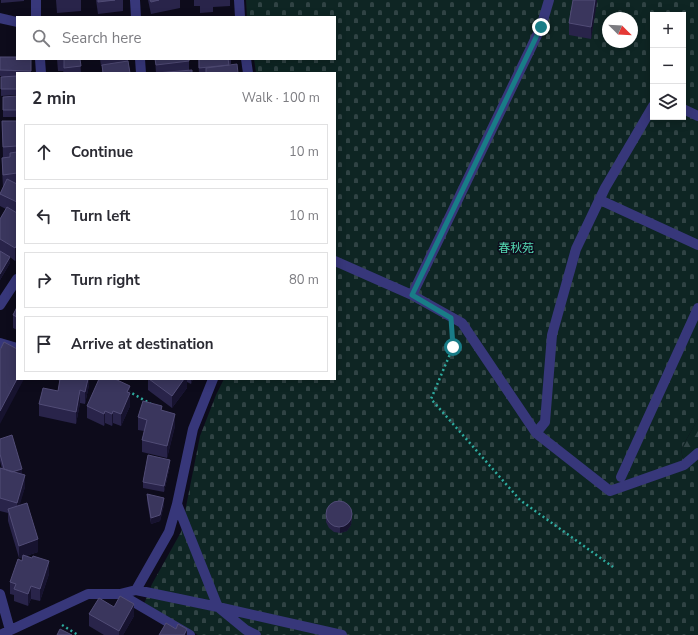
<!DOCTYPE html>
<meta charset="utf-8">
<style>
:root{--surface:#fff;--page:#f7f7f7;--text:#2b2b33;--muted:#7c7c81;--line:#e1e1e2}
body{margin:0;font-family:"Nunito Sans","Noto Sans JP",sans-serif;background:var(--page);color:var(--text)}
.controls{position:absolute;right:12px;top:12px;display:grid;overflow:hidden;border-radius:0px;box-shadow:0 2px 10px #0003}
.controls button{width:36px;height:36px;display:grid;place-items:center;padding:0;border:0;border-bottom:1px solid var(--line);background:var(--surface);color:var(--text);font:20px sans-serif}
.compass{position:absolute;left:602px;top:12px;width:36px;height:36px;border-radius:50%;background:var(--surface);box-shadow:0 2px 10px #0003;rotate:114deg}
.stop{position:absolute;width:12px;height:12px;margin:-9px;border:3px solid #197c87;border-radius:50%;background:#fff}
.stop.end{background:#197c87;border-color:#fff;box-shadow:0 1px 4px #0008}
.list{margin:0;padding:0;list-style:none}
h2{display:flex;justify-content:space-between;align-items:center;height:52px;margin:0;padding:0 16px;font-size:17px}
h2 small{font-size:13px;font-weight:400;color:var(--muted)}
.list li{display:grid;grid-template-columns:26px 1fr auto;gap:12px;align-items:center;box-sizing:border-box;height:56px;margin:0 8px 8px;padding:0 8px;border:1px solid var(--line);border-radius:0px}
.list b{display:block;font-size:15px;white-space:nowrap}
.list em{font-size:13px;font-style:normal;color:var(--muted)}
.icon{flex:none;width:22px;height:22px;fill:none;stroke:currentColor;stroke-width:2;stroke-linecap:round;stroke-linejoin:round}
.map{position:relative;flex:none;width:698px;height:635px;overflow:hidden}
.search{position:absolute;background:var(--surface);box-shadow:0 2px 10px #0003;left:16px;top:16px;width:320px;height:44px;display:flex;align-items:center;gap:10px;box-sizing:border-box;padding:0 14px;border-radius:0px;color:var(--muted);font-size:15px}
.panel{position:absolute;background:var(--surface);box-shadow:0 2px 10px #0003;left:16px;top:72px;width:320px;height:308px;border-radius:0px}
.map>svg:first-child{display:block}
.forest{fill:url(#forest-firs)}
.cemetery{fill:url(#cemetery-stones);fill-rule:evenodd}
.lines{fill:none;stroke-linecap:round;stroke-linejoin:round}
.path{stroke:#2eaa9e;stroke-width:2.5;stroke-dasharray:2 3;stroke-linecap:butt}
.minor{stroke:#37377a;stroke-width:10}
.wall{fill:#29244a}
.shaded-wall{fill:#17132f}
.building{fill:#3a365d;stroke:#514c76}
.route{stroke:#197c87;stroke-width:5}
.labels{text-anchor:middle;stroke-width:3;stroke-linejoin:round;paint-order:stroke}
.park-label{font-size:12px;fill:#55dbb4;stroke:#0d0b1b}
</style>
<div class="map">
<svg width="698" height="635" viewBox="0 0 698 635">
<defs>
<pattern id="forest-firs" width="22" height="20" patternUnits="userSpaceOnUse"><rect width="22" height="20" fill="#0e2523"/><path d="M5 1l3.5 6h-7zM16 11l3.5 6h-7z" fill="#304344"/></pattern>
<pattern id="cemetery-stones" width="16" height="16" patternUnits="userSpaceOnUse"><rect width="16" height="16" fill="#0e2523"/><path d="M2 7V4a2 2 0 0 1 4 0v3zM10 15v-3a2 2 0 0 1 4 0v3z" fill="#304344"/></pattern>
</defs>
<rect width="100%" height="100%" fill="#0d0b1b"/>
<path class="forest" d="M698,419V459L684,465L681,449Z"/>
<path class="cemetery" d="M246,0H698V419L681,449L684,465L698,459V635H198L144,604L152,584L181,532L200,436L216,395L224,379H335V73H256L254,59H335V17H247ZM653,15H683V117H653ZM608,18H632V42H608Z"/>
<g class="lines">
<path class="path" d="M453,341V347L431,399L520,500L613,567
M128,391L151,404
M62,625L78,635"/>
<path class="minor" d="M36,0V17
M135,0L136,17
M239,0L240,17
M0,18L17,22
M40,59L41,73
M140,59L141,73
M246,59L248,73
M683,109L698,116
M600,200L698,245
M335,261L412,295L541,27L549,0
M412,295L462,323L536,433L545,422L552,335L576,249L605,188L653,106
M0,305L17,279
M0,343L17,348
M536,433L610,491L684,465L698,453
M621,477L698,308
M177,504L218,607L246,630L256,635
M136,590L218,607L342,635
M0,594L10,630
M120,594L190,635
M0,635L88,594H120L136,590L169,532L177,504L193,429L213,379"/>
</g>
<path class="wall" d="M1,0H24V1L1,3Z
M56,0H81V11L57,13Z
M96,0H123V11L98,14Z
M148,0H180V8L151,14Z
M194,0H230V6L213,7V12L200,13V6H194Z
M597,0L591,39L569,35V23Z
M0,57L31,59V73H17V95L1,96V77H4L0,76Z
M57,59H80L81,73H64L63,71H58Z
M100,59H128L130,73H102V66H101Z
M155,59H189V70L192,73H156Z
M198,59H231V64H229V65L238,73H199Z
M17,96V117H3V97Z
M2,121H17V258L15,261L10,257V263L0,280V219L6,209L0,206V193L3,187L2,170V158L3,157Z
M17,307V330L13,328V315Z
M58,379H89V385L85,404L80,403L76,424L39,416V404L58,391L60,381L58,380Z
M148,379H193L191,384L187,382V388L172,408L148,390Z
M130,386V406L121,426L113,423L112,426L105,423L104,426L87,418V406Z
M162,411L175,426L167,458L142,452V440L144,431L138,430V417Z
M0,439L22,474L25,487L19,505L38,552L26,556L49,574L40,601L31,599L28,606L14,601V595L10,594V582L22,561L23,557L19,558L8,521V513L0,511V468L2,469L0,461Z
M170,466L164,492L143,488V482Z
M147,494L164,505L160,521L151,524L147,500Z
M326,515L352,518L351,525L347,531L340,533L334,532L329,528L326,522Z
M114,607L134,616L123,635H104L89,626V614Z"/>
<path class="shaded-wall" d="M595,0H597V2L591,39V27Z
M17,245V258L15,261V248Z
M10,257V263L0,280V274Z
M17,379H24L0,424V411Z
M88,379H89V385L85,404V392Z
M184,379H187V388L172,408V396Z
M191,379H193L191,384Z
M130,386V406L121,426V414L127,392Z
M80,390V403L76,424V412Z
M105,411V423L104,426V414Z
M113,411V423L112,426V414Z
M175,414V426L167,458V446Z
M170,460V466L164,492V486Z
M22,469V475L5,474Z
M25,475V487L17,515V503Z
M164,498V505L160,521L151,524V518Z
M352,512L351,525L347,531L340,533V527Z
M38,539V552L19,558V546Z
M49,561V574L40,601V589Z
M31,586V599L28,606V594Z
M134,604V616L123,635H119V631Z
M187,629V635H184Z"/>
<path class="building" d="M98,0H115L98,2Z
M150,0H159L151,2Z
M573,0H595L591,27L569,23Z
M0,57H17V59H31V71L0,70Z
M64,59H80L81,66L64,68Z
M155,59H189V61L156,65Z
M199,59H228L229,65L199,68Z
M128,61L130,73H103L102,65Z
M237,64L238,73H206V68Z
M192,70V73H156Z
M17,76V89H1V77Z
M17,96V110H3V97Z
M2,121H17V146L3,147Z
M17,152V173L3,175L2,158L10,157V153Z
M7,179L17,184V202L0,194Z
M7,207L17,213V245L15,248L0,239V219Z
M0,251L10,257L0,274Z
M17,307V317L13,315Z
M4,342L17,349V379L0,411V350Z
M60,379H88L85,392L80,390L76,412L39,404L43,388L58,391Z
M99,379H115L130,386L127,392L130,393L121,414L113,411L112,414L105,411L104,414L87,406Z
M149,379H184L172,396Z
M143,401L162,406L161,410L175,414L167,446L142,440L147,420L138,417Z
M12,435L22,469L12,472L4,469L0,454V439Z
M148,455L170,460L164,486L143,482Z
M0,468L25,475L17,503L0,498Z
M147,494L164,498L160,515L151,518Z
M326 514a13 13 0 1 1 26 0a13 13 0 1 1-26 0Z
M27,503L38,539L19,546L8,509Z
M23,555L32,558L33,556L49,561L40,589L31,586L28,594L14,589L16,584L10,582L18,559L22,561Z
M120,596L134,604L119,631L89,614L99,598L114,607Z
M166,623L176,629L178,624L187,629L184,635H159Z
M60,629L72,635H57Z"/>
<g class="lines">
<path class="route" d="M453,347L451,318L412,295L541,27"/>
</g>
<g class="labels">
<g class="park-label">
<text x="516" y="252">春秋苑</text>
</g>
</g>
</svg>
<div class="controls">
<button>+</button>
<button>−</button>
<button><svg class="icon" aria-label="layers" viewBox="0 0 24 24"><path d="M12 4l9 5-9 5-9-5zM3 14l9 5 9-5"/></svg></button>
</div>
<svg class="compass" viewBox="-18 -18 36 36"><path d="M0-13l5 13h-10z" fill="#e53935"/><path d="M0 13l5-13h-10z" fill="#7c7c81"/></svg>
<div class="stop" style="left:453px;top:347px"></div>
<div class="stop end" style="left:541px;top:27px"></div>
<div class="search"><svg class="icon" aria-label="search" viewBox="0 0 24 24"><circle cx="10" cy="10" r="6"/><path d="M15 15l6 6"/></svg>Search here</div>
<section class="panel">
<h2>2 min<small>Walk · 100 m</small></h2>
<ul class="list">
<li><svg class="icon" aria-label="ahead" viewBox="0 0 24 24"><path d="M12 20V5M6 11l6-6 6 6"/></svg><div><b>Continue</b></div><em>10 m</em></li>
<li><svg class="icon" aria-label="left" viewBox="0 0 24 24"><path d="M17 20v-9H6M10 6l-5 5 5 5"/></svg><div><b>Turn left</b></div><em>10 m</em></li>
<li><svg class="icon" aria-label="right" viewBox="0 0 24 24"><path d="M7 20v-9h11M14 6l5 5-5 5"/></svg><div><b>Turn right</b></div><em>80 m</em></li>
<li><svg class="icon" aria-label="arrive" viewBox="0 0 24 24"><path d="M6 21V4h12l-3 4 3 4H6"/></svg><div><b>Arrive at destination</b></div></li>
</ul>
</section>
</div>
